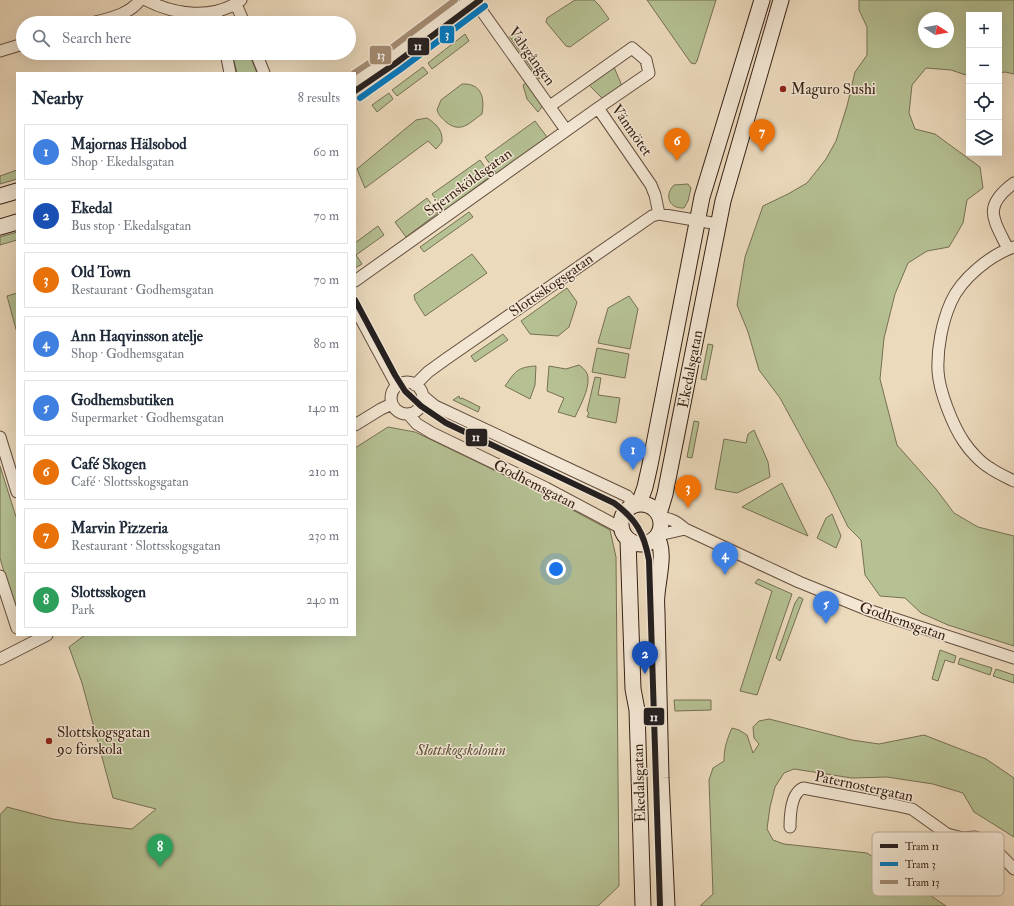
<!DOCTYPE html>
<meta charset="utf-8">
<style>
:root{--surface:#fff;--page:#f2f2f3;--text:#1f2937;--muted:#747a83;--line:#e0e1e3;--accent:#db2777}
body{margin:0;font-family:"IM FELL Double Pica",serif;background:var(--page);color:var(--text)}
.controls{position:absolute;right:12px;top:12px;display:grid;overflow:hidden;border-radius:0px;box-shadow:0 4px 16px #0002}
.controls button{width:36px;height:36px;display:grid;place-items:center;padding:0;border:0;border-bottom:1px solid var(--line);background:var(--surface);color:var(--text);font:20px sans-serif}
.compass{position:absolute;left:918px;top:12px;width:36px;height:36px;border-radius:50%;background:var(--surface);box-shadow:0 4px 16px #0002;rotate:101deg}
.you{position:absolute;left:556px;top:569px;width:14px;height:14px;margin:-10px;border:3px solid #fff;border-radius:50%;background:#1a73e8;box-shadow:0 0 0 6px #1a73e833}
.badge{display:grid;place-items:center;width:26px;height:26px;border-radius:50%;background:var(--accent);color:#fff;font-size:13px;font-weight:700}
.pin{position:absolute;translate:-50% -33px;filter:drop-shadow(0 1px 2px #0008)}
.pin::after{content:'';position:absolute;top:21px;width:14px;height:12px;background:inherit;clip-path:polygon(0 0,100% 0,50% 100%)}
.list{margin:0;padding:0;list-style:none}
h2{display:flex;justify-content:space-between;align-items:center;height:52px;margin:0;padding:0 16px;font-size:17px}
h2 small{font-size:13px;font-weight:400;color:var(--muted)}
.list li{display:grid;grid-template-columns:26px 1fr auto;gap:12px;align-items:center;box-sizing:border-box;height:56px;margin:0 8px 8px;padding:0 8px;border:1px solid var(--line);border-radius:0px}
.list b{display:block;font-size:15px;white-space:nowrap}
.list p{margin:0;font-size:13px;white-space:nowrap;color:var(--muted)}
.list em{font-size:13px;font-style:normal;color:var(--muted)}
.icon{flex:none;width:22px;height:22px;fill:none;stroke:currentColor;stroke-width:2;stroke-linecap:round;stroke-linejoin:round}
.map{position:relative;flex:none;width:1014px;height:906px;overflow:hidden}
.search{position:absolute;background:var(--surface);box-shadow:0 4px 16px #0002;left:16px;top:16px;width:340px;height:44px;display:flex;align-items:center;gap:10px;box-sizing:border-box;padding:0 14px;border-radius:22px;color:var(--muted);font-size:15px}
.panel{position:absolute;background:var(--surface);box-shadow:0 4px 16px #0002;left:16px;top:72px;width:340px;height:564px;border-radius:0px}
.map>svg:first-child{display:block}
.green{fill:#b5c093;stroke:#767053;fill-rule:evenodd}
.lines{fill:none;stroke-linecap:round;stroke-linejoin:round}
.street-casing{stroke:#644e3e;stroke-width:13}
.secondary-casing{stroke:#361f13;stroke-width:17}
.street{stroke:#f3e7d4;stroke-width:11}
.secondary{stroke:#f3e7d4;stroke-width:15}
.tram-1-casing{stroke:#f3e7d4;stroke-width:9}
.tram-2-casing{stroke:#f3e7d4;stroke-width:9}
.tram-3-casing{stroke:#f3e7d4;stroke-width:9}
.tram-1{stroke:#231f20;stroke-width:6}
.tram-2{stroke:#0079c2;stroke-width:6}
.tram-3{stroke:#a48c73;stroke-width:6}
.poi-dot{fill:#8f2418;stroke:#f3e7d4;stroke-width:1.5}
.labels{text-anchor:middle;stroke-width:3;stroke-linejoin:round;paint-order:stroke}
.street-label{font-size:15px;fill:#361f13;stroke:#f3e7d4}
.poi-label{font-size:15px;fill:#361f13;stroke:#f3e7d4;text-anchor:start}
.park-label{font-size:15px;font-style:italic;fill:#5c4f39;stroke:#f3e7d4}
.key{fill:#f3e7d4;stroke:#baab9a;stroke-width:1}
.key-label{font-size:11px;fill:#361f13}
.line-badge{stroke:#f3e7d4;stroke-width:1.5}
.badge-label{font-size:11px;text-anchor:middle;font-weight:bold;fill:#fff}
</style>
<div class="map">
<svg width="1014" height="906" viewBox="0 0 1014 906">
<rect width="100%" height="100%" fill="#ecdabd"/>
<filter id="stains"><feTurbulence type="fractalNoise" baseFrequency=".005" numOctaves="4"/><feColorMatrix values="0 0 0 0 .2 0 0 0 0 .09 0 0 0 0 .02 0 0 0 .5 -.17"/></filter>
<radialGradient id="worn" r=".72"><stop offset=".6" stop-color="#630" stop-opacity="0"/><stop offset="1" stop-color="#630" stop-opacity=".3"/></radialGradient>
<path class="green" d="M575,0H594L599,5L609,19L570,47L566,46L546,22L547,18Z
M647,0H716L697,61L695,64L691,63Z
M859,0H1014V74L1005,72L999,73V15H969V76L951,70L926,68L912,85L909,113L915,129L935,134L980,167L983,188L967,200L963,223L949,247L927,251L908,263L895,294L884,338L880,379L897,445L936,489L954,513L978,527L1014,536V646L948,625L921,613L905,598L880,596L865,575L861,540L848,527L830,490L780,398L759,370L748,332L737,305L745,257L763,206L788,194L807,183L826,159L836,141L847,106L855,72L867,55V27L859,10ZM924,18H948V42H924Z
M517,31L546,74L539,79L509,36Z
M465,34L469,41L432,69L428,63Z
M232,53H249L257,73H237Z
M423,67L428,73L397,96L392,90Z
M614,67L622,86L603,99L589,85Z
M526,83L542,106V107L538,112L527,99L523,85Z
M462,84C481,83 485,97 482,114C469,123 461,134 446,122C442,118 439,116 437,110L441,100Z
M389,93L393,99L377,112L372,105Z
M427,118C436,124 443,130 442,142L436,149L428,141L365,188L357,169L416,120Z
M535,121L547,137L497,174L485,157Z
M480,160L491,176L444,211L432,194Z
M17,170V179L0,184V176Z
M688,184L691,188L688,201L684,208H682C669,208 664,195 674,185Z
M427,198L438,213L406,237L395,222Z
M469,212L473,217L424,252L420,247Z
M378,226L384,235L356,255L362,264L355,268V243Z
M17,232V240L0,245V237Z
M472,254L487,273L425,316L415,300L414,295Z
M567,288L577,302L569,327L558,336L530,334L521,321Z
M17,293V333L7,296Z
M629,296L638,309L630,349L598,343L608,308Z
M503,334L508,340L475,362L471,356Z
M708,344L713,345L706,380L701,379Z
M597,348L629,354L625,378L592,372Z
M579,365C583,368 588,372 588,378C589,390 580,406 575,417L558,412L564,398L547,391L549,366L566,369Z
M536,366L535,385L530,399L505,386C515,372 517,367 536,366Z
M595,377L601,378L598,395L620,398L616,423L587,417L589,413L587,411Z
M459,396L460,399L462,398L480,407L478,412L453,400Z
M694,421L699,422L692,458L687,457Z
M388,427L415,432L531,488L610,530L616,557L619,886L598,906H0V815L7,807L53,819L78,823L132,829L156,809L113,798L82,683L69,647L85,635H355V448Z
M754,430L768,462L770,477L737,493L715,489L724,439L746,443L748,434Z
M0,466L17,520V617L0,558Z
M782,483L808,536L742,507Z
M832,514L841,536L836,548L817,538L826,518Z
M758,579L792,594L757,695L740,691L772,591L755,583Z
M799,597L803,599L780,661L776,658L795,603Z
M940,650L956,656L954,663L945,660L938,681L932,679Z
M960,658L992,668L990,675L958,664Z
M996,669L1014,675V683L993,676Z
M674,700H711V710L675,711Z
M769,719L852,740L879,744L924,735L986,759L1014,778V837L974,812L963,793L933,784L887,777L852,778L794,769L784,773L775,787L770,807L767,829L773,840L784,844L867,853L946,906H700L713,894L709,780L713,768L724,761C724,748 727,739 732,728L739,730L747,735L753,753L759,744L754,738L753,727L759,721Z"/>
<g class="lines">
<defs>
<path id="street" d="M146,0C175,15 214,20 241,0
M474,0L566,130
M236,4L244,23
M216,12L218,23
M92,23C109,18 129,15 140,0
M0,51L23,44
M226,53L230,73
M256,53L264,73
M550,106L632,48L646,60L649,73L598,108L651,185L655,195L659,214
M1014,247C990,255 961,279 951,302C942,322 937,349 938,371C939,391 953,426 964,442C970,451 981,463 990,468C997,473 1006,477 1014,481
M1008,249C993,218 982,207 1014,183
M355,281L598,108
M355,308L397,386
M391 398a16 16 0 1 1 32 0a16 16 0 1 1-32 0Z
M415,385L428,372L446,359L652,216L659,214L718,224
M423,396L435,406L627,496L635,505
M409,415L417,424L432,433L546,488L621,528
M355,425L381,409L392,404
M0,437L17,492
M661,518C671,518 677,522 685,529L799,582L868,610L1014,658
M659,535L685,529
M0,576L17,628
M0,659L47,635
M790,827C790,816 791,793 803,788L894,805L912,809L947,834L963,838L975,837L988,842L1014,869"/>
<path id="secondary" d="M355,86L391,61L473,0
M0,196L17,191
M0,227L17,222
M621 524a20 20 0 1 1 40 0a20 20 0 1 1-40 0Z
M639,504L645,487L650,465L702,197L762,0
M659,514L665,494L723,201L781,0
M657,538C666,551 658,579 657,595C656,601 657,608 657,614L661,778L667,906
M628,540L633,689L637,710L643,906"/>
</defs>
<use href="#street" class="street-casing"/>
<use href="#secondary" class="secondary-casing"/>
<use href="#street" class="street"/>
<use href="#secondary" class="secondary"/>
<defs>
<path id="tram-1" d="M355,91L396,63L480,0
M355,300L395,375L405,391L421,406L446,423L614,503C636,519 644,533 649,560L660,906"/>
<path id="tram-2" d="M360,98L401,69L485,6"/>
<path id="tram-3" d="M354,73L387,51L455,0"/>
</defs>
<use href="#tram-1" class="tram-1-casing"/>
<use href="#tram-2" class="tram-2-casing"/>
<use href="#tram-3" class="tram-3-casing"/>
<use href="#tram-1" class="tram-1"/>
<use href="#tram-2" class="tram-2"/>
<use href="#tram-3" class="tram-3"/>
</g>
<g class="poi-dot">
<circle cx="783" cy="89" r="4"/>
<circle cx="49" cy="741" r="4"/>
</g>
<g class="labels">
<g class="street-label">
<text transform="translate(532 56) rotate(54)" y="5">Valvgången</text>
<text transform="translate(632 130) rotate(55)" y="5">Vänmötet</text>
<text transform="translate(468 182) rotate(-36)" y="5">Stjernsköldsgatan</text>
<text transform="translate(551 285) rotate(-35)" y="5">Slottsskogsgatan</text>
<text transform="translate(690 369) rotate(-79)" y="5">Ekedalsgatan</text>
<text transform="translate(535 484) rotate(27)" y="5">Godhemsgatan</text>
<text transform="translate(903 621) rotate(19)" y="5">Godhemsgatan</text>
<text transform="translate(639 783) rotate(-92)" y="5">Ekedalsgatan</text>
<text transform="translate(864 786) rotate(12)" y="5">Paternostergatan</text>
</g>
<g class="poi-label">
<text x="791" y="94">Maguro Sushi</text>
<text x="57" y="737">Slottskogsgatan<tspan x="57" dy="17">90 förskola</tspan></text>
</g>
<g class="park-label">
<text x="461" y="755">Slottskogskolonin</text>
</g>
</g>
<rect x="872" y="832" width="132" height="64" rx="6" class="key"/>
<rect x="880" y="844" width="18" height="4" fill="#231f20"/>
<rect x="880" y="862" width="18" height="4" fill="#0079c2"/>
<rect x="880" y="880" width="18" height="4" fill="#a48c73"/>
<g class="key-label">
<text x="905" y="850">Tram 11</text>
<text x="905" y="868">Tram 3</text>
<text x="905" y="886">Tram 13</text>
</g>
<g class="line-badge">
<rect x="439" y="25" width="16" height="19" rx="4" fill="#0079c2"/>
<rect x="407" y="37" width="23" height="19" rx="4" fill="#231f20"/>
<rect x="369" y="45" width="23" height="20" rx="4" fill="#a48c73"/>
<rect x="465" y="428" width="23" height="19" rx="4" fill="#231f20"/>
<rect x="643" y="707" width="22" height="19" rx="4" fill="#231f20"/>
</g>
<g class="badge-label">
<text x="447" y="38">3</text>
<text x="418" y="50">11</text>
<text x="381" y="59">13</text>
<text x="476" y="441">11</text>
<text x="654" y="721">11</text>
</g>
<rect width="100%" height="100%" filter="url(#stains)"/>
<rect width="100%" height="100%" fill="url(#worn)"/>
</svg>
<div class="controls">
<button>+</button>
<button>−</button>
<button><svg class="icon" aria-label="locate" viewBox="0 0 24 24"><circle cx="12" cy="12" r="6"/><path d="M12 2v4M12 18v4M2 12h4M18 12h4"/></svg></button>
<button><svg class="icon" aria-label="layers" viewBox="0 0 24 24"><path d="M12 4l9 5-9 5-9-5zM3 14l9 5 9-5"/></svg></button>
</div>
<svg class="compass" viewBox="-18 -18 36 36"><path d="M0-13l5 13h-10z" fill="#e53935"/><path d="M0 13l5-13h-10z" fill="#747a83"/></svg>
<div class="you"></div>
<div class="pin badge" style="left:633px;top:470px;background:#3f7fe0">1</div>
<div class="pin badge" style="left:645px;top:674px;background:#1a4fb4">2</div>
<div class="pin badge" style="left:688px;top:508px;background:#e8710a">3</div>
<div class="pin badge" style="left:725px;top:575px;background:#3f7fe0">4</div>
<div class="pin badge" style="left:826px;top:624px;background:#3f7fe0">5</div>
<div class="pin badge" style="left:677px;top:161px;background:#e8710a">6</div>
<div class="pin badge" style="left:762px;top:152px;background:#e8710a">7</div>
<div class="pin badge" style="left:160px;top:867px;background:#2e9e5b">8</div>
<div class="search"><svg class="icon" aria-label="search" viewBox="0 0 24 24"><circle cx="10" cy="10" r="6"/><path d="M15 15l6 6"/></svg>Search here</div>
<section class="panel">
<h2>Nearby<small>8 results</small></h2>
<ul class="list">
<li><span class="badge" style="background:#3f7fe0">1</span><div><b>Majornas Hälsobod</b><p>Shop · Ekedalsgatan</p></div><em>60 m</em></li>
<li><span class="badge" style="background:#1a4fb4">2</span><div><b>Ekedal</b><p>Bus stop · Ekedalsgatan</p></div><em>70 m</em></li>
<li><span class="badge" style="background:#e8710a">3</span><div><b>Old Town</b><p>Restaurant · Godhemsgatan</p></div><em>70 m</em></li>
<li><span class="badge" style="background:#3f7fe0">4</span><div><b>Ann Haqvinsson atelje</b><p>Shop · Godhemsgatan</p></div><em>80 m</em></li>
<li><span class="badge" style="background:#3f7fe0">5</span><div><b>Godhemsbutiken</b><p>Supermarket · Godhemsgatan</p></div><em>140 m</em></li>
<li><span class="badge" style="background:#e8710a">6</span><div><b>Café Skogen</b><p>Café · Slottsskogsgatan</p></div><em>210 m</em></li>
<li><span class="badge" style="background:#e8710a">7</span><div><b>Marvin Pizzeria</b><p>Restaurant · Slottsskogsgatan</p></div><em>230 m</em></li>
<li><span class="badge" style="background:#2e9e5b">8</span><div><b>Slottsskogen</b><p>Park</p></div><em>240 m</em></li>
</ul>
</section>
</div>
